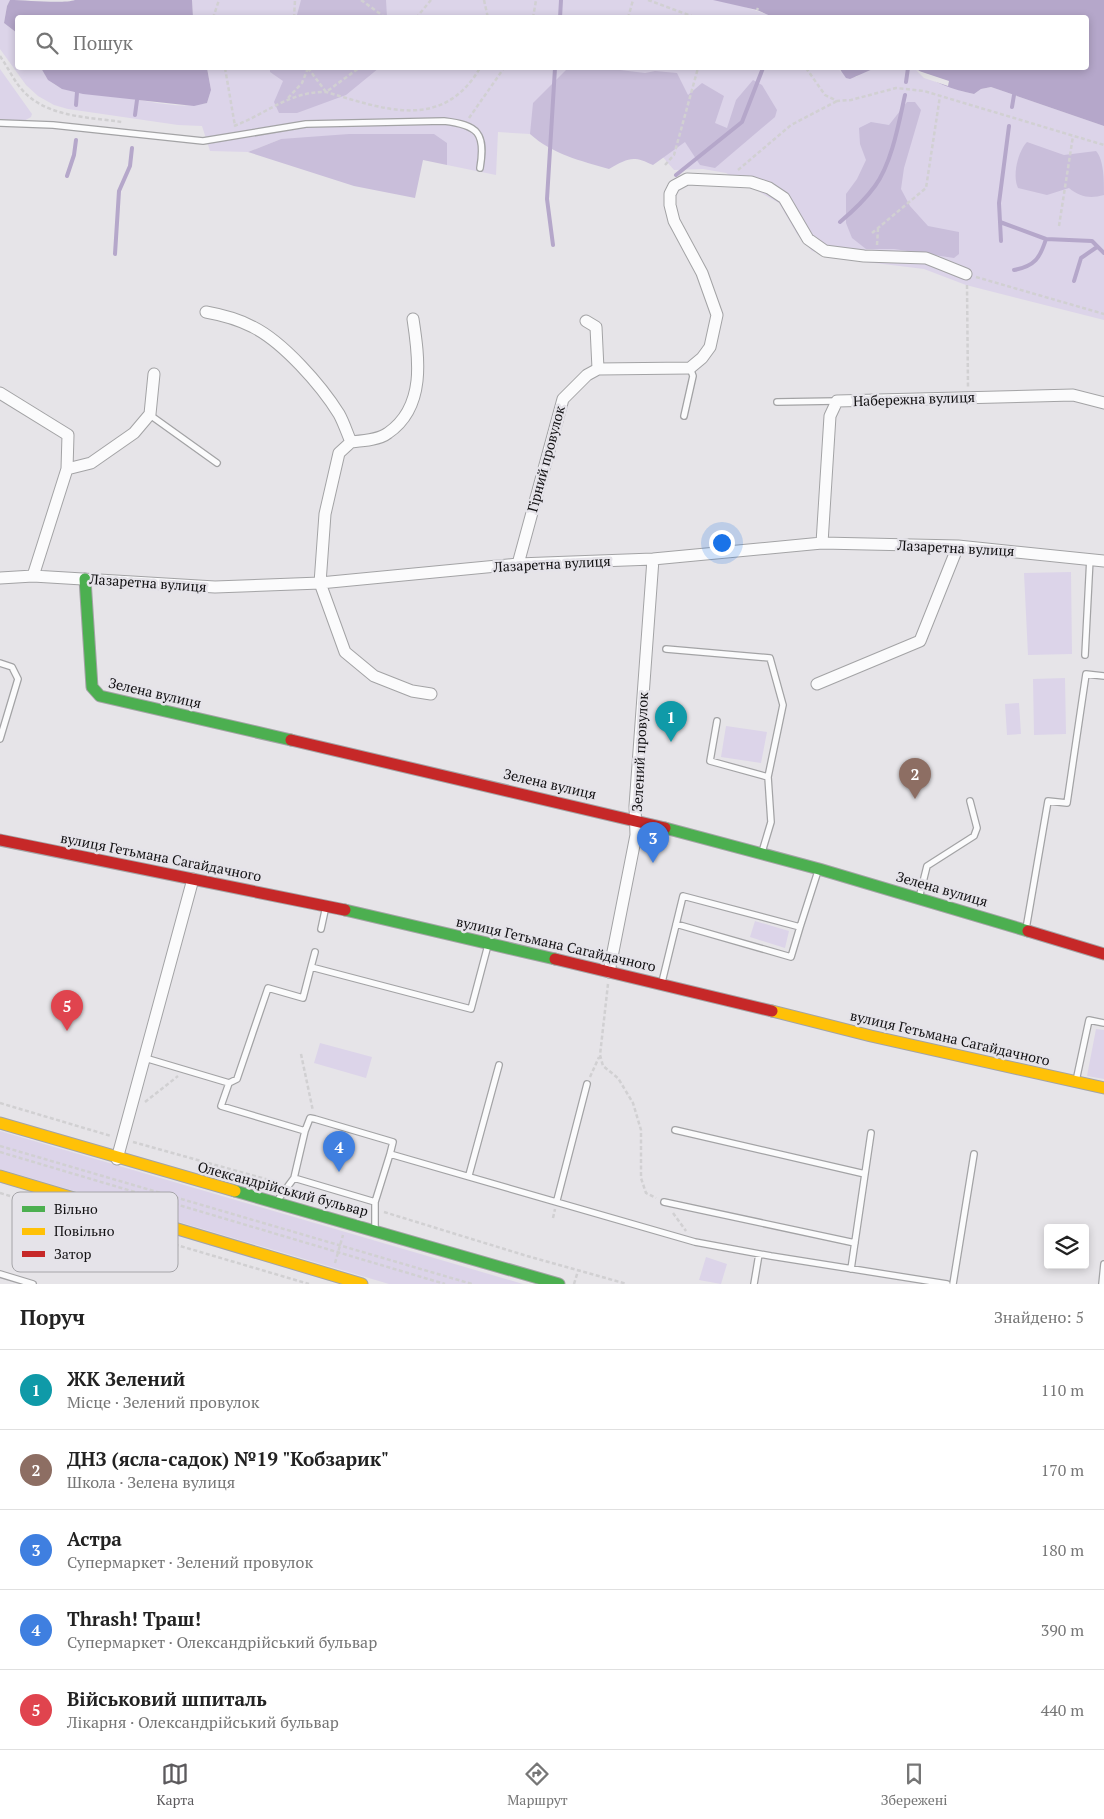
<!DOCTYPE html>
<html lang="uk">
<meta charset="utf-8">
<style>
:root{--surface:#fff;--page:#f2f2f2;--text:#222;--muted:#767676;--line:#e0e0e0;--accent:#5c5a5d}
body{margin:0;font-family:"PT Serif",serif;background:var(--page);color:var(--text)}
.controls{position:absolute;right:15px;bottom:15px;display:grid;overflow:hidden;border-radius:5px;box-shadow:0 2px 8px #0003}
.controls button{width:45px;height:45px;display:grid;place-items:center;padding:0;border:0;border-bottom:1px solid var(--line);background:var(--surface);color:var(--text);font:25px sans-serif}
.you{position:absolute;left:721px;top:542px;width:18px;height:18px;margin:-12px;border:4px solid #fff;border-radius:50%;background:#1a73e8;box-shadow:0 0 0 8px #1a73e833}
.badge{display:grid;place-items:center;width:32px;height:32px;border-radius:50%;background:var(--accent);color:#fff;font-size:16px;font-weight:700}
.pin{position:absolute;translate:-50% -41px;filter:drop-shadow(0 1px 2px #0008)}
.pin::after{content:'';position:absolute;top:26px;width:18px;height:15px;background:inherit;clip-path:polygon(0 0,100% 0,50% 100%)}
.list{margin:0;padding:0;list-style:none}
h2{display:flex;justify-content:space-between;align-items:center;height:65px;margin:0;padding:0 20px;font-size:21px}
h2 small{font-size:16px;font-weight:400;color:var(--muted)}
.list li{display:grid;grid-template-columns:32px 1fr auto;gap:15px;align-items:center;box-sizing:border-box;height:80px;padding:0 20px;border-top:1px solid var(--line)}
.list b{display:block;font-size:19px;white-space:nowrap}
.list p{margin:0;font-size:16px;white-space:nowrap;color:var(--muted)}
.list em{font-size:16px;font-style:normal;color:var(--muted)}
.icon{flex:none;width:28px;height:28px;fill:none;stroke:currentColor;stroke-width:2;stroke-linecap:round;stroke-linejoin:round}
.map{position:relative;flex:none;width:1104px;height:1284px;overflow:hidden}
.search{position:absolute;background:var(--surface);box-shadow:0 2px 8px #0003;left:15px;right:15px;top:15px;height:55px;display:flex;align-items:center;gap:12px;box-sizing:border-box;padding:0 18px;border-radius:5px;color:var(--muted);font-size:19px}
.sheet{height:465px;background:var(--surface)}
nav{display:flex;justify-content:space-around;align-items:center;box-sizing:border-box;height:70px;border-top:1px solid var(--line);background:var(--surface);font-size:14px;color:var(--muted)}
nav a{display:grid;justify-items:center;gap:2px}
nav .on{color:var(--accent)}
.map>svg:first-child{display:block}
.green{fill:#dcd4e9}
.forest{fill:#c9beda}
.water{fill:#b5a7ca}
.pier{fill:#e6e4e8}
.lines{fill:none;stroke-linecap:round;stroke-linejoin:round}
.stream{stroke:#b5a7ca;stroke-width:4}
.lane-casing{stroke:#a3a3a5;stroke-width:8}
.street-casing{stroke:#a3a3a5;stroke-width:13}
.fast-casing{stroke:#a3a3a5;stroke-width:13}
.slow-casing{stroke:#a3a3a5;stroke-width:13}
.jam-casing{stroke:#a3a3a5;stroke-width:13}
.path{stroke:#d1d0d2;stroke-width:2.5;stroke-dasharray:4 2.5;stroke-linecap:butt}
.lane{stroke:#fbfbfc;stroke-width:5.5}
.street{stroke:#fbfbfc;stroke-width:11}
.fast{stroke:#4caf50;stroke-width:11}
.slow{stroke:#ffc107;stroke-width:11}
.jam{stroke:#c62828;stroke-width:11}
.labels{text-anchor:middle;stroke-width:5;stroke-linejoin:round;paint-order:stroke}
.street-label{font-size:14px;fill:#111012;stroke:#e5e3e9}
.key{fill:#e5e3e9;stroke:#a5a4a8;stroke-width:1}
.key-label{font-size:14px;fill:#111012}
</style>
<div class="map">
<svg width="1104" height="1284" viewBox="0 0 1104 1284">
<rect width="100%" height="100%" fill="#e6e4e8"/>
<path class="green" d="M0,0H10L7,6L4,23L17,33L18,68H41C47,78 51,84 62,88C79,95 98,94 115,96C145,100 178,110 207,103L211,90L207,68H839L840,71L856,77C874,64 894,68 916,68L920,72L961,91L974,94L981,89L991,87L1104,126V320L966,285L924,269L834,258L812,251L797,234L779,203L726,173L703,169L674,170L662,156L530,134L498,132L496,175L447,165V143L281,139L248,152L210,151L202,126L178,125L68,109L54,105L38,96L26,85L0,49Z
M192,0H733L745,7L775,17L193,18Z
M0,69L32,114L31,117L24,121H0Z
M1071,572L1072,654L1028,655L1024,573Z
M1065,678L1066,734L1034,735L1033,679Z
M1019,703L1021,734L1007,735L1005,704Z
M726,726L767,732L761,763L721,757Z
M755,921L789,931L785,948L750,937Z
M1096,1029L1104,1030V1079L1087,1076Z
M320,1043L372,1057L366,1078L314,1063Z
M0,1131L523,1284H389L0,1169Z
M706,1257L727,1264L721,1284L699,1280Z"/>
<path class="forest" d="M301,0H386L387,17H285L297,15Z
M270,68H379L346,95L297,113H279L274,102L283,81L270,72Z
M572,68H604L645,73L655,71L677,73L688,95L702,83L724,96L715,123L727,128L736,100L753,80L762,85L777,110L775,117L715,168L700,165L685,142L653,165C633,155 628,158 609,169C581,161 552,154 530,134L533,103L566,70Z
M907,102H915L921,110L904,168L901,189L910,206L928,226L959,232V254L954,258L894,249H866L852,238L846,223V194L857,179L866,160L860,144L859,128L871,122L889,125Z
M349,134H434L447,143V165L423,160L415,198L354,186L248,152L281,139Z
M1027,142L1064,155L1096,151C1104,160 1104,180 1104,195C1090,199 1080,197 1069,188L1047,195L1018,188C1012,176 1018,151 1027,142Z"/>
<path class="water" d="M10,0C25,0 64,4 75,0H192L193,17L18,18L17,33L4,23L7,6Z
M713,0H1104V126L991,87L981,89L974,94C954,90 930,82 916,68H1086V18H775L757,10Z
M41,68H207L211,90L207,103L194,106L83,94L62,89L48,80Z
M839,68H875L850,79L846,78Z"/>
<path class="pier" d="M916,70L949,81L948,86L924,78Z"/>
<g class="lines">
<path class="stream" d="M560,18L561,0
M906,82L908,68
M76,105L77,92
M1012,107L1014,95
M135,115L137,100
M676,175L742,122L763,68
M67,176L74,155L76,140
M840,222C853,211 865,200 875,186C892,163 899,122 905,95
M1000,222L1046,239L1092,241L1104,253
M1001,241L999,203L1009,126
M553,245L547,199L555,68
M115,254L119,191L130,166L132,148
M1014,270C1035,266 1040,258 1046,239
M1074,281L1081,258L1097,247"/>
<defs>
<path id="lane" d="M0,123L53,125L203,141L306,124L444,121C478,125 486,133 480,168
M777,402L837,401
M150,415L217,463
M684,416L693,376L690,368
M666,649L770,658L783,705L768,777L771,822L762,852
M1085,655L1090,558
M0,663L12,667L18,679L0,739
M717,721L710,761L768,777
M919,898L927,866L974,836L977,828L970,801
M676,924L791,957L800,927
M321,929L326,906
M1026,929L1048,801L1067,803L1086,674L1104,676
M488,945L471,1009L311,967L303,998L268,988L237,1079L229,1083L221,1106L305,1131L310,1118L315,1119L393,1142L390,1154L695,1242L771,1256L947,1284
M311,967L315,952
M662,982L683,896L800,927L818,871
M145,1058L229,1083
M1076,1081L1089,1020L1104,1023
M675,1130L865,1174
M469,1175L499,1065
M294,1178L305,1131
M557,1200L587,1084
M277,1201L294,1178L375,1202V1229
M375,1202L390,1154
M664,1202L855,1243
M851,1269L871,1133
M0,1274L33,1284
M754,1284L759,1254
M953,1284L974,1154
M1102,1284L1104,1264"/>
<path id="street" d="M206,312C223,315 238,319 253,327C283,342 321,385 339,414C344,423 347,433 351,442L339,453L325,514L320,583L345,652L374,676L412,691L431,694
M586,321L596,327L598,369
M0,393L68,435L67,469L33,576
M351,442C362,441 379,440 388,433C426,407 419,358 413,319
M67,469L91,463L134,433L150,414L154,374
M822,543L830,416L837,401L1073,395L1104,403
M518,564L563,399L587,375L598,369L690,368L702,358L710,347L717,315L702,273L674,221L670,205V194L674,186L687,179L751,182L769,188L784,198L808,239L825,251L864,256L926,258L966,274
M0,578L33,576L215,587L320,583L518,564L653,559L822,543L958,546L1104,561
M817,684L920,641L958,546
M609,972L636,835L635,806L653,559
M117,1159L193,879"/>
<path id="fast" d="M85,579L92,687L100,696L291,740
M665,828L819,869L1028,931
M345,910L555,959
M235,1191L559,1284"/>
<path id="slow" d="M772,1011L871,1036L1104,1088
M0,1123L235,1191
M0,1176L362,1284"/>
<path id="jam" d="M291,740L665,828
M0,840L345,910
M1028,931L1104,954
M555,959L772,1011"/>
</defs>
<use href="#lane" class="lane-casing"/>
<use href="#street" class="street-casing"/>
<use href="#fast" class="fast-casing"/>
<use href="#slow" class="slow-casing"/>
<use href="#jam" class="jam-casing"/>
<path class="path" d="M361,0L386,18
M484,0L488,18
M648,0L697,18
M757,10L758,8
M213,18L219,0
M294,18L295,0
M405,18H408
M416,18L431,0
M533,18L536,0
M628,18L633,0
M0,56C7,66 12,77 19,86C42,117 87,117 122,122
M225,68L235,126
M308,68L326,92L359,68
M806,68L825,95L837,101L851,100L896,88L924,91L1104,145
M288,98L302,83L308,68
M469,118L504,68
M234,126C266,114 290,91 326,92C384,109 442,132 480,68
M665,165L674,155L698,68
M738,170L791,125L837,101
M1059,226L1073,136
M872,233L926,188L940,96
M877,245L878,229
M976,277L1104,314
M967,285L968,387
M608,984L600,1055L603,1066L618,1078L633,1103L641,1130V1178L646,1193L656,1198
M301,1054L313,1111
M590,1077L599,1057
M145,1102L178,1076
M0,1103L111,1136
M133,1142L280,1183
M0,1146L472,1284
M0,1152L445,1284
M0,1193L309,1284
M384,1212L527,1256L627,1284
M673,1213L686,1231
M553,1218L555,1209
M335,1263L343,1235
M574,1284L578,1271"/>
<use href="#lane" class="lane"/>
<use href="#street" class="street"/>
<use href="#fast" class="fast"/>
<use href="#slow" class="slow"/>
<use href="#jam" class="jam"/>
</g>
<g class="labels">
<g class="street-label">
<text transform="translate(914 399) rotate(-2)" y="5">Набережна вулиця</text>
<text transform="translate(546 459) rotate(-75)" y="5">Гірний провулок</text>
<text transform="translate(956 548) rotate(3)" y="5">Лазаретна вулиця</text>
<text transform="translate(552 564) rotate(-3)" y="5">Лазаретна вулиця</text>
<text transform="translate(148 583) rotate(4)" y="5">Лазаретна вулиця</text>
<text transform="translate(155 693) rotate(13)" y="5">Зелена вулиця</text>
<text transform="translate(640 752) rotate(-87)" y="5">Зелений провулок</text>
<text transform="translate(550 784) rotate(13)" y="5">Зелена вулиця</text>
<text transform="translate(161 857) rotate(11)" y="5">вулиця Гетьмана Сагайдачного</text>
<text transform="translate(942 889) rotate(16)" y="5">Зелена вулиця</text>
<text transform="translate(556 944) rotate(13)" y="5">вулиця Гетьмана Сагайдачного</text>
<text transform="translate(950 1038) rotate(13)" y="5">вулиця Гетьмана Сагайдачного</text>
<text transform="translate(283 1189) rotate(15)" y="5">Олександрійський бульвар</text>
</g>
</g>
<rect x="12" y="1192" width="166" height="80" rx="8" class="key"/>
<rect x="22" y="1206" width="23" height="6" fill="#4caf50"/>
<rect x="22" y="1228" width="23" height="7" fill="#ffc107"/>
<rect x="22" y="1251" width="23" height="6" fill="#c62828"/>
<g class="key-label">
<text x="54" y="1214">Вільно</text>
<text x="54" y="1236">Повільно</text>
<text x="54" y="1259">Затор</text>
</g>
</svg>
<div class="controls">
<button><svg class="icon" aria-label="layers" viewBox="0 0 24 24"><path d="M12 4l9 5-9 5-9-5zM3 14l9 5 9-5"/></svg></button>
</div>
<div class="you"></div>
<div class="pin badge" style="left:671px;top:742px;background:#0f9aa8">1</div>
<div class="pin badge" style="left:915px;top:799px;background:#8d6e63">2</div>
<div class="pin badge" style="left:653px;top:863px;background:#3f7fe0">3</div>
<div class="pin badge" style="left:339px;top:1172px;background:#3f7fe0">4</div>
<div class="pin badge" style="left:67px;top:1031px;background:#e0444e">5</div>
<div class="search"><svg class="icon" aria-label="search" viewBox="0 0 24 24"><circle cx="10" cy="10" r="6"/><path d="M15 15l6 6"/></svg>Пошук</div>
</div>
<section class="sheet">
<h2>Поруч<small>Знайдено: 5</small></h2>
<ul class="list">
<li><span class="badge" style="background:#0f9aa8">1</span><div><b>ЖК Зелений</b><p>Місце · Зелений провулок</p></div><em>110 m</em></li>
<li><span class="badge" style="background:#8d6e63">2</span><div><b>ДНЗ (ясла-садок) №19 &quot;Кобзарик&quot;</b><p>Школа · Зелена вулиця</p></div><em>170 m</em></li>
<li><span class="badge" style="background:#3f7fe0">3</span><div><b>Астра</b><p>Супермаркет · Зелений провулок</p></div><em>180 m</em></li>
<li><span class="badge" style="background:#3f7fe0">4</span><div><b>Thrash! Траш!</b><p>Супермаркет · Олександрійський бульвар</p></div><em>390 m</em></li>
<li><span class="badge" style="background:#e0444e">5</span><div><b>Військовий шпиталь</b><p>Лікарня · Олександрійський бульвар</p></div><em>440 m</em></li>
</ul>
</section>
<nav>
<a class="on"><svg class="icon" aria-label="map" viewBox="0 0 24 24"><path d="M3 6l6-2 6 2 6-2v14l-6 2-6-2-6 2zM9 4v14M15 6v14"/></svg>Карта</a>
<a><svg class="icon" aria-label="directions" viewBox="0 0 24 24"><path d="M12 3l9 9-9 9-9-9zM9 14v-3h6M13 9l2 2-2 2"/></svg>Маршрут</a>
<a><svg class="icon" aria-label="saved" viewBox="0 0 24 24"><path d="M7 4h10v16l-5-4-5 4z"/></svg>Збережені</a>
</nav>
